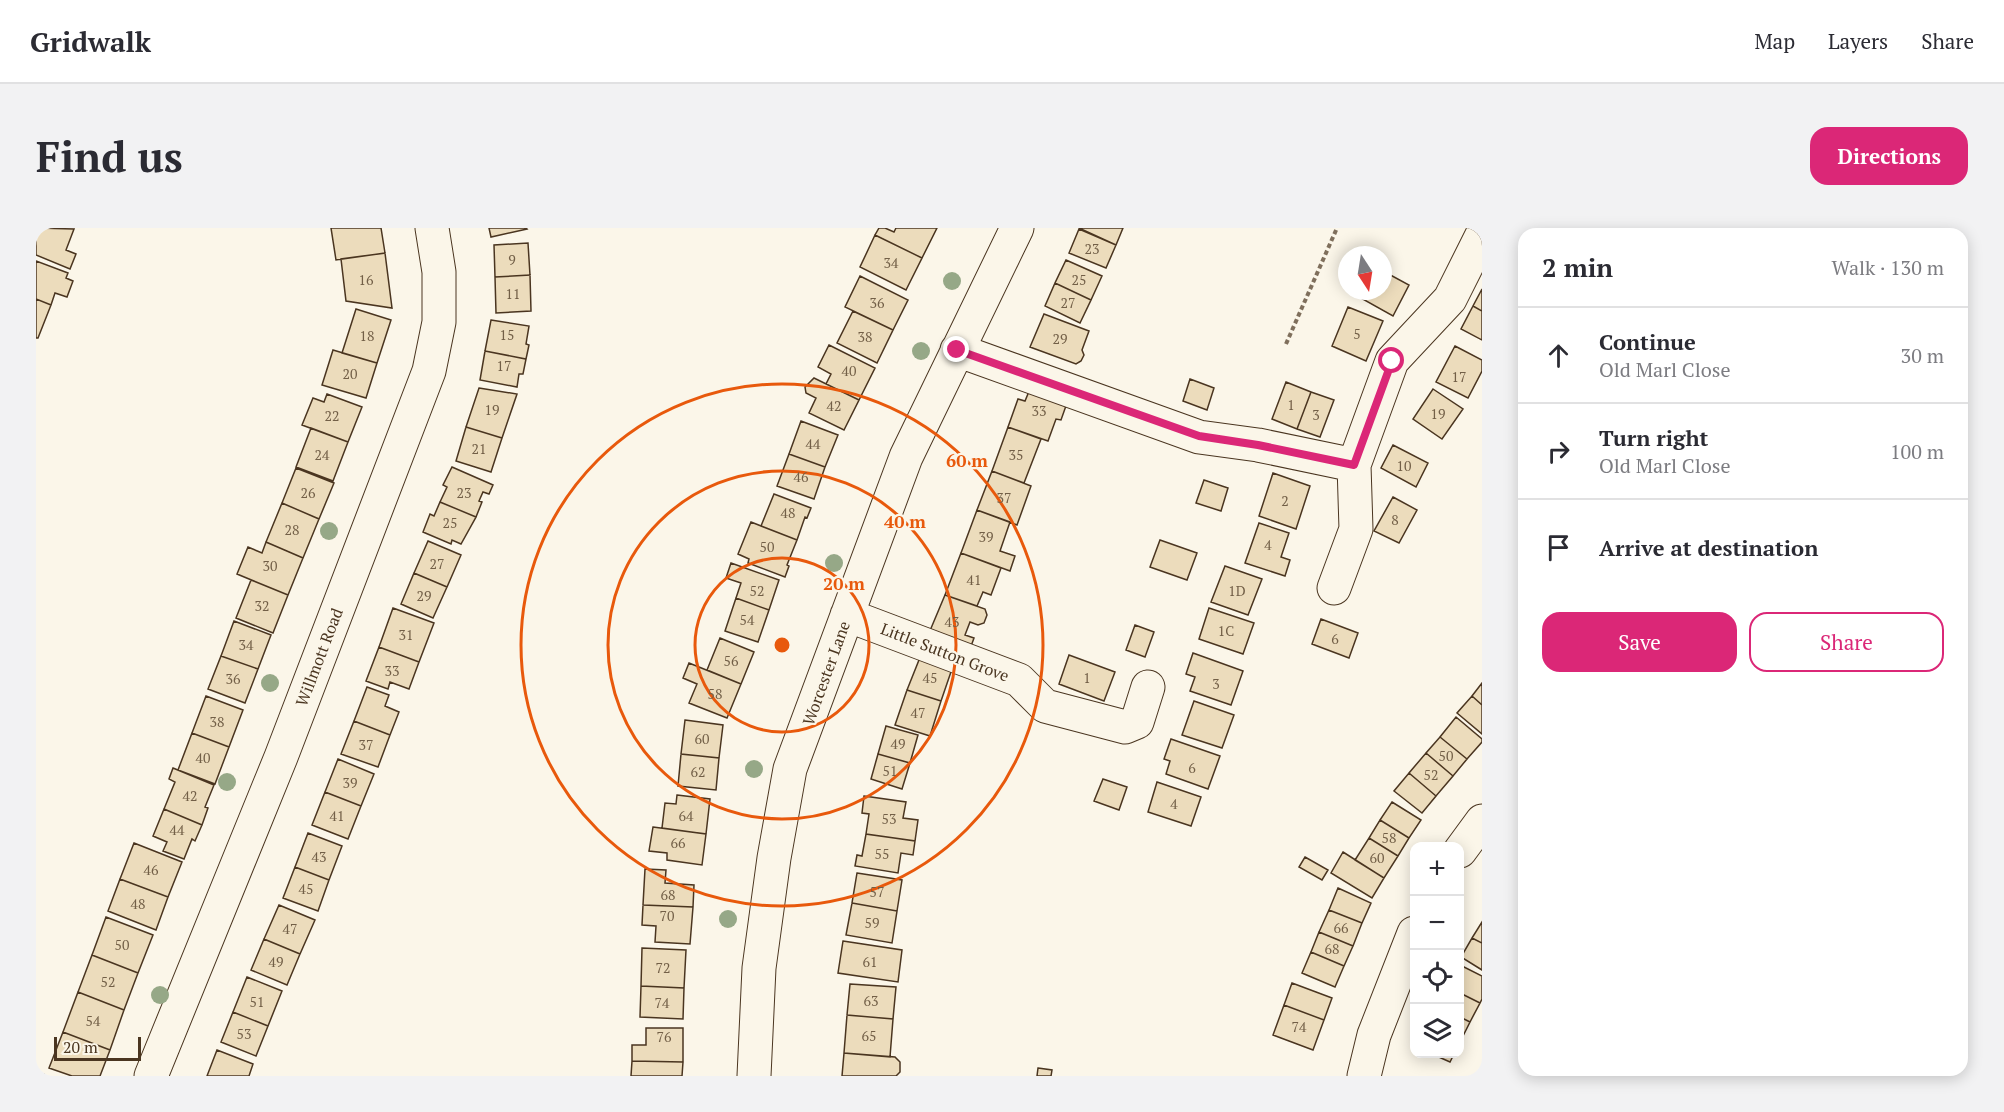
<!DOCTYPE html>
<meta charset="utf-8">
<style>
:root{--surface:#fff;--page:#f2f2f3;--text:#2b2b33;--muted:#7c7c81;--line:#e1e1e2;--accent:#db2777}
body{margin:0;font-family:"PT Serif",serif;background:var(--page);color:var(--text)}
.controls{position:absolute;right:18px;bottom:18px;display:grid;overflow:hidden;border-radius:12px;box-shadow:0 3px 15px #0003}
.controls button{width:54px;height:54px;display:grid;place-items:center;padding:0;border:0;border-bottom:2px solid var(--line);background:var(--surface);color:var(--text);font:30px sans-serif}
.compass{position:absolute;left:1302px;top:18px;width:54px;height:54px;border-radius:50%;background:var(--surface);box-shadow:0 3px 15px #0003;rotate:168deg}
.scale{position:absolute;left:18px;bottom:15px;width:87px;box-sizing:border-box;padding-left:6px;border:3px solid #4a3520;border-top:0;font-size:16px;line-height:21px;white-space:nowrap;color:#4a3520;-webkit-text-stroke:4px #fbf6e9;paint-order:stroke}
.stop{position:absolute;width:18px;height:18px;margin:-14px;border:4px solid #db2777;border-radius:50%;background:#fff}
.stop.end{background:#db2777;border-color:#fff;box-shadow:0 2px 6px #0008}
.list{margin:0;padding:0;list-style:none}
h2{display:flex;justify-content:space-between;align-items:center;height:78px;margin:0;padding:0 24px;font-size:26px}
h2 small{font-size:20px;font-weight:400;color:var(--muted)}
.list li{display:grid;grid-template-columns:39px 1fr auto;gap:18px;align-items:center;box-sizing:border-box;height:96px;padding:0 24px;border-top:2px solid var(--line)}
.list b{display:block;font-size:22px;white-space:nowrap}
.list p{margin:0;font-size:20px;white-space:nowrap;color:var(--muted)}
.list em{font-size:20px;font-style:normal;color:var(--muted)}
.actions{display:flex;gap:12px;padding:18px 24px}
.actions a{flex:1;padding:14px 0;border:2px solid var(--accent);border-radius:18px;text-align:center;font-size:21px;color:var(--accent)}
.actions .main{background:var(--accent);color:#fff}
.icon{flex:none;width:33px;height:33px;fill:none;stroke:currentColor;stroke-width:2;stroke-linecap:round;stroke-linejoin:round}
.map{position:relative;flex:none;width:1446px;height:848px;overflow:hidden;border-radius:18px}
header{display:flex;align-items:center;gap:36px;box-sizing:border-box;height:84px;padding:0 30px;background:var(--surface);border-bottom:2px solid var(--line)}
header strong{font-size:28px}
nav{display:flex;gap:33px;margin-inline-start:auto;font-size:21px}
.intro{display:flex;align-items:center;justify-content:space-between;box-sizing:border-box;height:144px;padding:0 36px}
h1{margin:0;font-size:42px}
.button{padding:15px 27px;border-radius:18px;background:var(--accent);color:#fff;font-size:21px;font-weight:700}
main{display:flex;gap:36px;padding:0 36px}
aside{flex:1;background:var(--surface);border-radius:18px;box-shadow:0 3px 15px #0003}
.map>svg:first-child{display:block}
.building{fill:#ecdcbc;stroke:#4a3520;stroke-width:1.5}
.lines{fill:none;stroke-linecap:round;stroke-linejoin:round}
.minor-casing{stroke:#4a3520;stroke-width:35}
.path{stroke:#7f6f5c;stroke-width:4;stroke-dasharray:4.5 3;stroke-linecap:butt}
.minor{stroke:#fbf6e9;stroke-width:33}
.tree{fill:#96a887}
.route{stroke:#db2777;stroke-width:8}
.ring{fill:none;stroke:#e8590c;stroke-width:3}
.labels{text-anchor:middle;stroke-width:4.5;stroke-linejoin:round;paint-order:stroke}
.number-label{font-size:14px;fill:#725f47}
.street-label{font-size:16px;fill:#4a3520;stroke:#fbf6e9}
.centre{fill:#e8590c;stroke:#fbf6e9;stroke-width:3}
.ring-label{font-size:18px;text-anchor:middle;font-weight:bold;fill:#e8590c;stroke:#fbf6e9;stroke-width:4.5;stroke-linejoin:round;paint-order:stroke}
</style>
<header>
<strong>Gridwalk</strong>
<nav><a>Map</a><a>Layers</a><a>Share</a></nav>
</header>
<div class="intro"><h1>Find us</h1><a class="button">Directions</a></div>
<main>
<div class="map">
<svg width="1446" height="848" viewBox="0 0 1446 848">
<rect width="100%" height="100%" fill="#fbf6e9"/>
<path class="building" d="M0,0L38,1L30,22L40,26L34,41L0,27Z
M295,0H345L349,25L300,32Z
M453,0H490L491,1L455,9Z
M843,0H849L858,4L860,0H901L886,30L839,7Z
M1043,0H1087L1080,17Z
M1043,1L1080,17L1070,40L1033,25Z
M839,7L886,30L870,62L824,39Z
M492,15L494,47L459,49L458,17Z
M349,25L356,80L310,73L305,31Z
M1030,32L1066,48L1055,72L1019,55Z
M0,33L32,45L30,50L37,53L31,69L19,65L15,77L0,71Z
M1347,43L1373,57L1357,88L1323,69L1326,63H1347Z
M494,47L495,83L460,85L459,49Z
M824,48L872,72L857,102L809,79Z
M1019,55L1055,72L1044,95L1009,78Z
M1446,61V83L1437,78Z
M0,71L15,77L2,110H0Z
M1437,78L1446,83V112L1425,101Z
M1312,79L1347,93L1330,133L1296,118Z
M320,81L355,92L341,135L306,125Z
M817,83L857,102L841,135L801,115Z
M1008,86L1053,103L1046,122L1048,127L1045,133L1040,136L994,119Z
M455,92L493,98L490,116L493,117L490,131L449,123Z
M793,117L839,140L823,172L790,156L795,146L782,139Z
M1419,118L1446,132V143L1432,170L1400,154Z
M297,122L341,135L330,170L286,157Z
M449,123L490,131L487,146H483L481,159L444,152Z
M778,150L823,172L808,202L773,185L780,170L770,165L769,159Z
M1154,151L1178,160L1171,182L1147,173Z
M1250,154L1275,164L1261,201L1236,191Z
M443,160L481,166L466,210L430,199Z
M994,161L1031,175L1025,192L1020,191L1012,213L972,199L982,171L989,173Z
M1397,161L1427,181L1406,211L1377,191Z
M1275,164L1298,172L1284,209L1261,201Z
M291,166L326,179L312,214L266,197L277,170L288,174Z
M765,193L802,207L789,239L753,226Z
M430,199L466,210L455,244L420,233Z
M972,199L1005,211L988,255L956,243Z
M275,200L312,214L297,253L260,239Z
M1357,217L1392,235L1380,259L1345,240Z
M753,226L789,239L778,271L741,258Z
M416,239L457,257L453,266L447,264L443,273L446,274L440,289L404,274L411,259L407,257Z
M260,240L298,255L283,291L246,275Z
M956,243L995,258L981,297L941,282Z
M1237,245L1274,258L1260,301L1223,288Z
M1168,252L1192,260L1185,283L1160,275Z
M738,266L775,280L771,290L769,289L761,312L725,298Z
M1357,269L1381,282L1363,315L1338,303Z
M404,274L440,289L425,316L416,312L415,316L387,304L394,286L398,288Z
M246,275L283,291L267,330L230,314Z
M941,282L974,294L964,323L979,328L974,343L925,325Z
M715,294L761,312L751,337L753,338L749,349L712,335L713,331L702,326Z
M1223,295L1253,305L1245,329L1254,332L1249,348L1209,335Z
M1124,312L1161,325L1151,352L1114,339Z
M392,313L425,327L411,359L378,345Z
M230,314L267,330L252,367L201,346L212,319L226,325Z
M925,325L965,340L955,367L947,364L941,378L909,367Z
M695,335L743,352L733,382L700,370L705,355L690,350Z
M1189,338L1226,351L1212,387L1175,374Z
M378,345L411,359L397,390L365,376Z
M215,352L252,367L237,405L200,390Z
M909,367L949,381L951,387L948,395L942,397L934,394L929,407L938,410L934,421L893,405Z
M700,370L733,382L722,414L689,403Z
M357,380L398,395L383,434L343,419Z
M1173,380L1218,395L1207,426L1163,411Z
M1285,391L1322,405L1313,430L1276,416Z
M198,393L235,407L222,441L185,428Z
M1099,397L1118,404L1109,429L1090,422Z
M684,410L718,424L705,456L671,442Z
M343,419L383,434L373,461L354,454L352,461L330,453Z
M1157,425L1207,443L1195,477L1154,463L1159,449L1150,446Z
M885,427L917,438L905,473L871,462Z
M1033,427L1079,444L1068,473L1023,456Z
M185,428L222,441L209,475L172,461Z
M653,435L705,456L691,490L653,475L661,456L647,450Z
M1446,455V477L1436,468Z
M331,459L353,467L349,478L363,484L354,507L318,493Z
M871,462L905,473L894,508L859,497Z
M170,468L207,482L193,519L156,505Z
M1436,468L1446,477V506L1421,485Z
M1158,473L1198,487L1186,520L1146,507Z
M1420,489L1446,511V514L1431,531L1404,509Z
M649,492L687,497L683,530L645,526Z
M318,493L354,507L342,539L305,526Z
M850,498L882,507L874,535L842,526Z
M156,505L193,519L179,556L142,542Z
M1404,509L1431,531L1417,548L1390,525Z
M1135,511L1184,528L1172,561L1130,546L1134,533L1128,531Z
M1390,525L1417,548L1400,568L1373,545Z
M645,526L683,530L680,562L642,558Z
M842,526L874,535L866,561L835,551Z
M302,531L338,546L325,578L289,564Z
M137,540L178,557L169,579L172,580L166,597L128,581L139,554L133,551Z
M1373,545L1400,568L1386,585L1358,563Z
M1067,551L1091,559L1083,582L1058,573Z
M1121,554L1165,569L1155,598L1112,584Z
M289,564L325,578L312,611L276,597Z
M641,567L674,571L670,606L626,600L629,575L640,576Z
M828,568L870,574L867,590L882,592L879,613L830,606L833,586L826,585Z
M1356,574L1385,592L1373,610L1344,592Z
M128,581L166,597L159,613L156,611L148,631L127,623L131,614L117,608Z
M1344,592L1373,610L1362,628L1333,610Z
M617,599L670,606L666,637L631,632V625L613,623Z
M272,605L306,618L293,652L259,639Z
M830,606L879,613L877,627L865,625L862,645L819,638L821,627L826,628Z
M1333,610L1362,628L1348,650L1319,632Z
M98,615L146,634L132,669L84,651Z
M1307,624L1348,650L1336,670L1295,645Z
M1269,629L1292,642L1286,652L1263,639Z
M259,639L293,652L282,683L247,670Z
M609,641L630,642L629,655L658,657L657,679L607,677Z
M821,645L866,652L861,683L816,675Z
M84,651L132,669L120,702L72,683Z
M1302,660L1335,675L1326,695L1293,682Z
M816,675L861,683L856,715L810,707Z
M243,677L279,692L264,726L228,711Z
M607,677L657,679L654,716L619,714L620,698L606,697Z
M1293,682L1326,695L1317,718L1283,704Z
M70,689L117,707L102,745L56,727Z
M1446,694V715L1436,710Z
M1283,704L1317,718L1308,738L1275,724Z
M1436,710L1446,715V742L1425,729Z
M228,711L264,726L251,757L215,742Z
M807,713L866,722L862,754L802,745Z
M606,720L650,722L648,760L605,758Z
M1275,724L1308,738L1299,759L1266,745Z
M56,727L102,745L88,782L42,764Z
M1424,737L1446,748V771L1444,775L1424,765Z
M211,749L246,763L232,798L197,784Z
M1256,755L1296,770L1288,792L1248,777Z
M814,756L860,759L857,791L811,787Z
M605,758L648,760L647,791L604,789Z
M42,764L88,782L74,822L27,804Z
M1424,765L1444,775L1434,794L1424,789Z
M1248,777L1288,792L1277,822L1237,807Z
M197,784L232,798L220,828L185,814Z
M811,787L857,791L854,829L808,825Z
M1424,789L1434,794L1424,814Z
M610,800H647V834L596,833V817H610Z
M27,804L74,822L64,848H36L13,840Z
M181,822L217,836L213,848H171Z
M808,825L859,829L864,834V844L860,848H806Z
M1396,826H1418L1414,834Z
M596,833L647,834L646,848H595Z
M1002,840L1016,842L1015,848H1001Z"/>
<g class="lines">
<defs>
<path id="minor" d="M921,122L1163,209L1222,217L1318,237
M1298,360L1320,301L1318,237L1356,133L1414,71L1446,7
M811,387L983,452L1009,478L1089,499L1101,494L1112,459
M1424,623L1446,593
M115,848L245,529L393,143L403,94V44L396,0
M718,848L723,740L738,630L754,541L870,229L981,0
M1328,848L1338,807L1378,705"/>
</defs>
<use href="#minor" class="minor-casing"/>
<path class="path" d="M1250,116L1301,0
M0,844L9,848"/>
<use href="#minor" class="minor"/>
</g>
<g class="tree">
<circle cx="916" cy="53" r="9"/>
<circle cx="885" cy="123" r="9"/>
<circle cx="293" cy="303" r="9"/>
<circle cx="798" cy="335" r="9"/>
<circle cx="234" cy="455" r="9"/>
<circle cx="718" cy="541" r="9"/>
<circle cx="191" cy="554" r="9"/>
<circle cx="692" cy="691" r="9"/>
<circle cx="124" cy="767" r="9"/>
</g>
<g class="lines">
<path class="route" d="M921,122L1163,208L1222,217L1318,237L1356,133"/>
</g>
<g class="ring">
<circle cx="746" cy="417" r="87"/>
<circle cx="746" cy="417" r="174"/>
<circle cx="746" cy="417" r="261"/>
</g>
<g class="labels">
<g class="number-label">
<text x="1056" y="26">23</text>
<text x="476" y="37">9</text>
<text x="855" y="40">34</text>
<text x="330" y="57">16</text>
<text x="1043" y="57">25</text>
<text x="477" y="71">11</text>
<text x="841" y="80">36</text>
<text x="1032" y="80">27</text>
<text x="1321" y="111">5</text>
<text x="471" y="112">15</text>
<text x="331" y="113">18</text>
<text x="829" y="114">38</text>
<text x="1024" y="116">29</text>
<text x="468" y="143">17</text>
<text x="813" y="148">40</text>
<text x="314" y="151">20</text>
<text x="1423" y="154">17</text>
<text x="1255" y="182">1</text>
<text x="798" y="183">42</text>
<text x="456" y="187">19</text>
<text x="1003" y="188">33</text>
<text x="1402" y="191">19</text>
<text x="1280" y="192">3</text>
<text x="296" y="193">22</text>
<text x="777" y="221">44</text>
<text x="443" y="226">21</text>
<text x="286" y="232">24</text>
<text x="980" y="232">35</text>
<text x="1368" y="243">10</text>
<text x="765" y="254">46</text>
<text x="272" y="270">26</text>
<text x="428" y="270">23</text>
<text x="968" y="275">37</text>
<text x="1249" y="278">2</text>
<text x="752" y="290">48</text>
<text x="1359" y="297">8</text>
<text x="414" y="300">25</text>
<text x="256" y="307">28</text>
<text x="950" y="314">39</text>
<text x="1232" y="322">4</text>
<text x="731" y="324">50</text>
<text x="401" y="341">27</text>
<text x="234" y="343">30</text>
<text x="938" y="357">41</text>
<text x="721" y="368">52</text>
<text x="1201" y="368">1D</text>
<text x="388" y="373">29</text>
<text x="226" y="383">32</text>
<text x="711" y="397">54</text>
<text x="916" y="399">43</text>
<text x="1190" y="408">1C</text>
<text x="370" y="412">31</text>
<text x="1299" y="416">6</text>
<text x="210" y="422">34</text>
<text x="695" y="438">56</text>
<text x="356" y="448">33</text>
<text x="894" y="455">45</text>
<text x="1051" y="455">1</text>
<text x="197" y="456">36</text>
<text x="1180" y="461">3</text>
<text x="679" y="471">58</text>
<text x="882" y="490">47</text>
<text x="181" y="499">38</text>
<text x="666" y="516">60</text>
<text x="862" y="521">49</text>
<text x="330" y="522">37</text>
<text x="1410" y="533">50</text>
<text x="167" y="535">40</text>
<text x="1156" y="545">6</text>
<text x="854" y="548">51</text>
<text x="662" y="549">62</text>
<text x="1395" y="552">52</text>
<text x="314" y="560">39</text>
<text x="154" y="573">42</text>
<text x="1138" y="581">4</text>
<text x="301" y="593">41</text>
<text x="650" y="593">64</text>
<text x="853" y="596">53</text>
<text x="141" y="607">44</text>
<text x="1353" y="615">58</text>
<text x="642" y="620">66</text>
<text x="846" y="631">55</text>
<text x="283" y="634">43</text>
<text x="1341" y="635">60</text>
<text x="115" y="647">46</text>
<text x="270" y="666">45</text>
<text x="841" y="669">57</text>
<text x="632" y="672">68</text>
<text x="102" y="681">48</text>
<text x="631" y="693">70</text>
<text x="836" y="700">59</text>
<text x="1305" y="705">66</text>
<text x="254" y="706">47</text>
<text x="86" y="722">50</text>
<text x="1296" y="726">68</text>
<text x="240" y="739">49</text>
<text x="834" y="739">61</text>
<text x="627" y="745">72</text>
<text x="72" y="759">52</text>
<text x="835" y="778">63</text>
<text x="221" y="779">51</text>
<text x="626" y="780">74</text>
<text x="57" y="798">54</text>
<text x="1263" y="804">74</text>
<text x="208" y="811">53</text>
<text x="833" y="813">65</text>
<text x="628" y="814">76</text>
</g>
<g class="street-label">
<text transform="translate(909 424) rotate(21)" y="6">Little Sutton Grove</text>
<text transform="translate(283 429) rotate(-69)" y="6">Willmott Road</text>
<text transform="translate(790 445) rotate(-70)" y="6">Worcester Lane</text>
</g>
</g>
<circle cx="746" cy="417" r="9" class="centre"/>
<g class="ring-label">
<text x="931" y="239">60 m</text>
<text x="869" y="300">40 m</text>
<text x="808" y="362">20 m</text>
</g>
</svg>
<div class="controls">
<button>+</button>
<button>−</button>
<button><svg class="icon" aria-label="locate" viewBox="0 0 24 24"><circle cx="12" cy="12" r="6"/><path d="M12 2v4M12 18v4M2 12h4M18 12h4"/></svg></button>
<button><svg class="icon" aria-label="layers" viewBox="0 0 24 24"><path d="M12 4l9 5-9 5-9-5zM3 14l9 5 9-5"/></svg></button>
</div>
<svg class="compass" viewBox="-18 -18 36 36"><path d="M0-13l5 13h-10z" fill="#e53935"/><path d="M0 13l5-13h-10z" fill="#7c7c81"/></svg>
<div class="scale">20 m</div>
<div class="stop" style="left:1356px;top:133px"></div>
<div class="stop end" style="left:921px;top:122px"></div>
</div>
<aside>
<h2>2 min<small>Walk · 130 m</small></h2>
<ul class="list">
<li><svg class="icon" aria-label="ahead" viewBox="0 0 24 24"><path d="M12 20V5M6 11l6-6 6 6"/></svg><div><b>Continue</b><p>Old Marl Close</p></div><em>30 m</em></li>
<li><svg class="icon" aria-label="right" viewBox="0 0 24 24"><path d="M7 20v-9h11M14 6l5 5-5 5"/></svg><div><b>Turn right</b><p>Old Marl Close</p></div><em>100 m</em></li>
<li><svg class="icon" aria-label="arrive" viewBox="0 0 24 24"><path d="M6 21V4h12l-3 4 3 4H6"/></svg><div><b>Arrive at destination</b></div></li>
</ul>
<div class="actions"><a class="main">Save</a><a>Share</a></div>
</aside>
</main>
